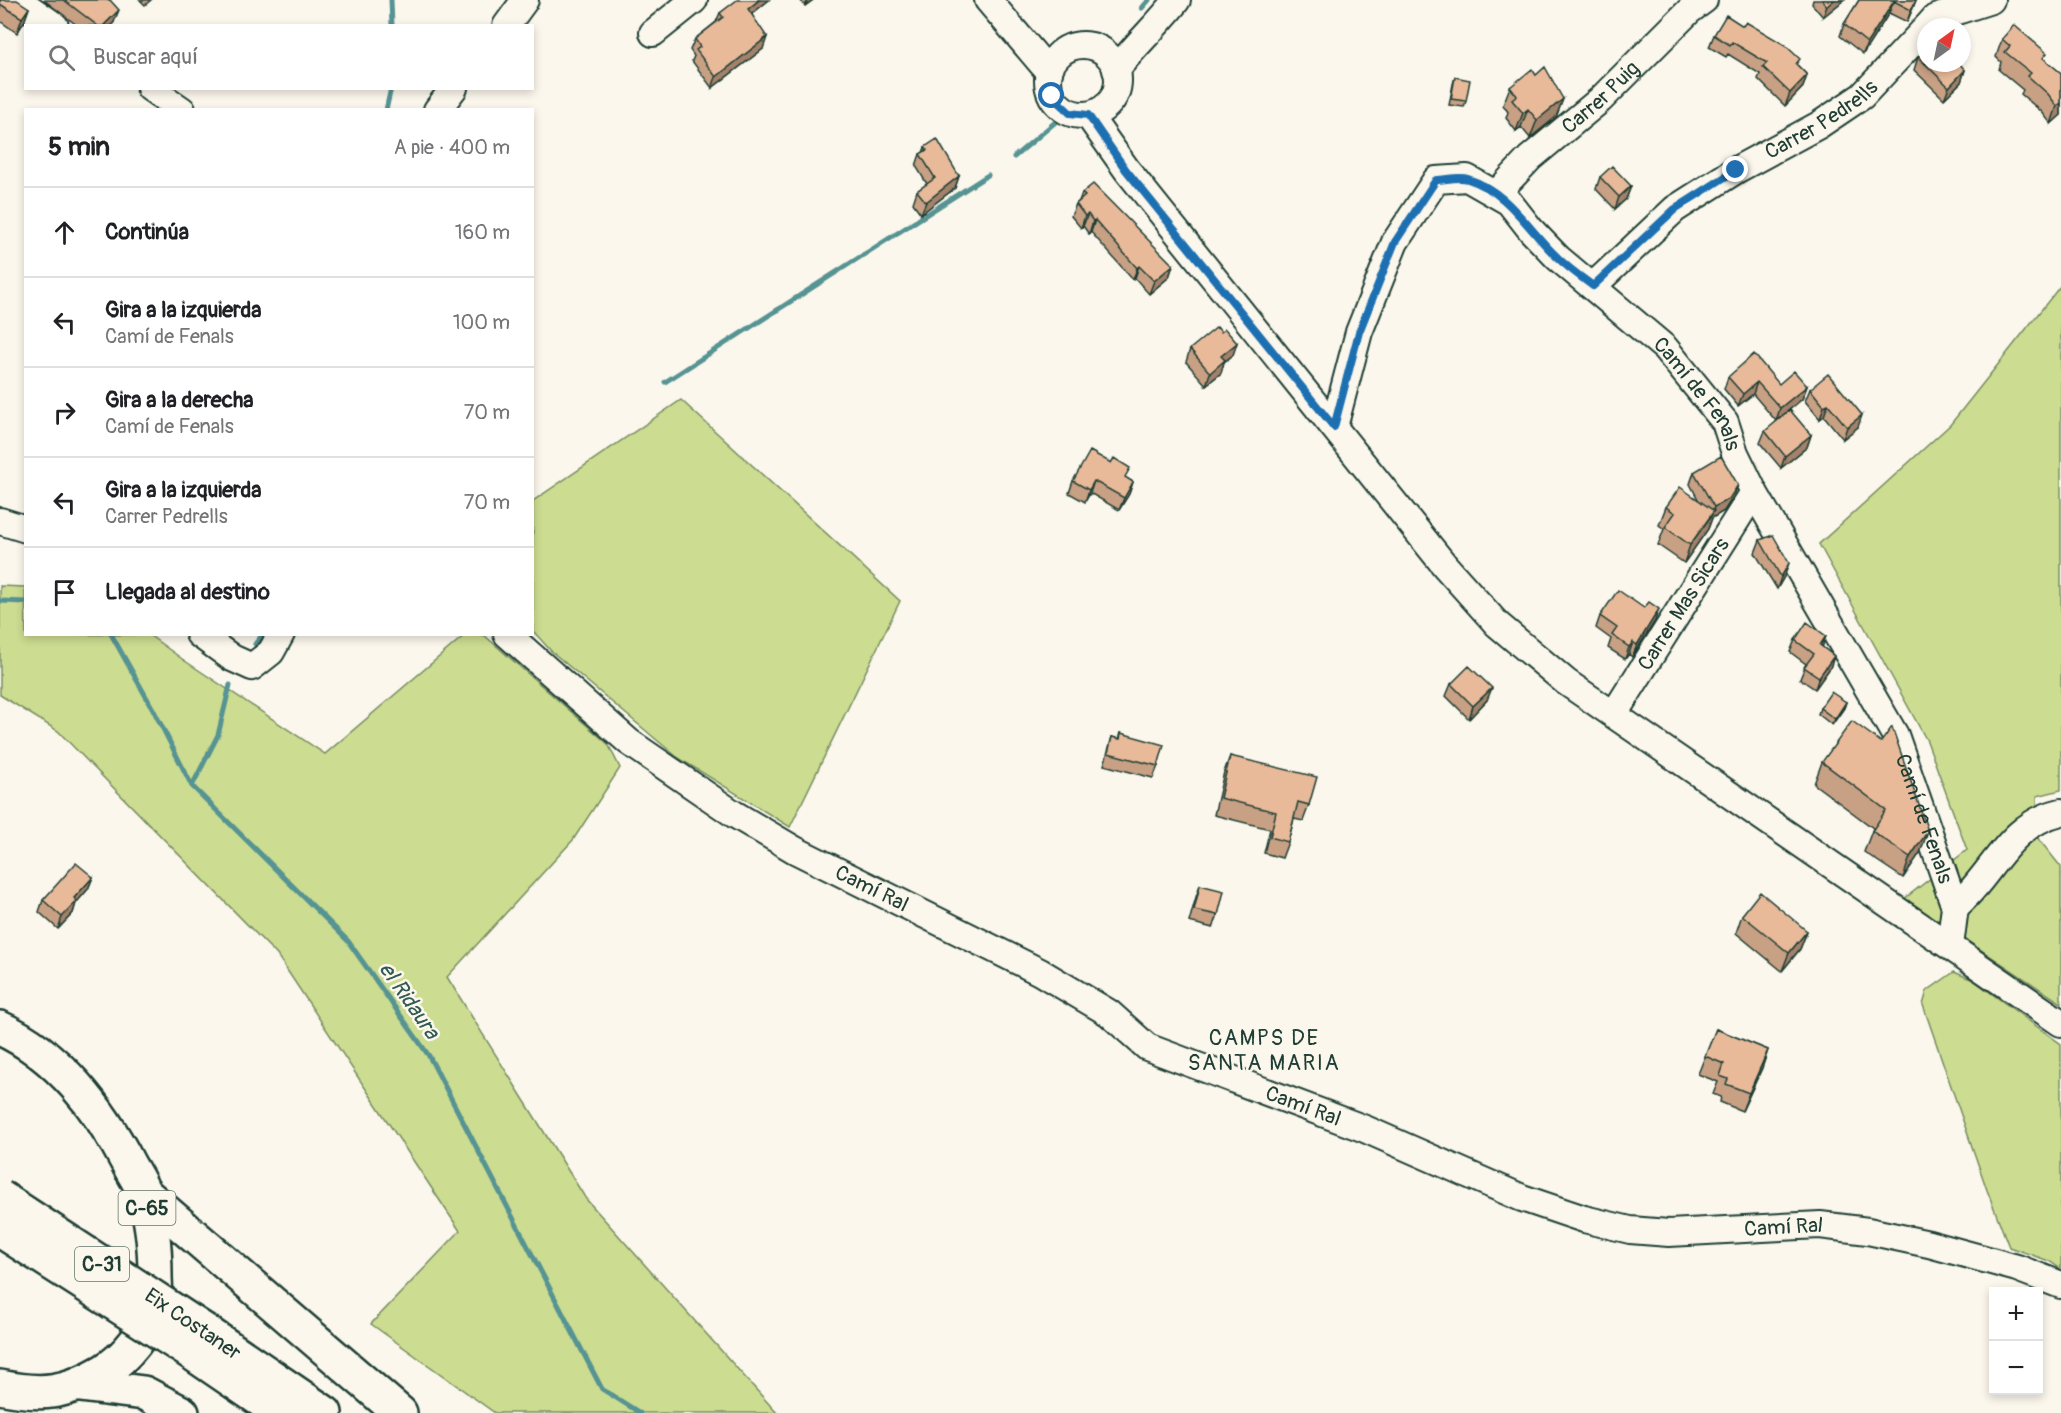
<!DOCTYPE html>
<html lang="es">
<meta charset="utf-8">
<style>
:root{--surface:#fff;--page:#f6f6f6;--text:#202124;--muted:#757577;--line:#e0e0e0}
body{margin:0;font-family:Pangolin,sans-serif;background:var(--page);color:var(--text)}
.controls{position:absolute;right:18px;bottom:18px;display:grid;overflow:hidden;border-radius:0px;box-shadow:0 3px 9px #0003}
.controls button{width:54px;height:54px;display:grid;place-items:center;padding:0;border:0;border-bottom:2px solid var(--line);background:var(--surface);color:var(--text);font:30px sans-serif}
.compass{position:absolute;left:1917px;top:18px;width:54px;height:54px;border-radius:50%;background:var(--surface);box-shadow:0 3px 9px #0003;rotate:33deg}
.stop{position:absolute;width:18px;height:18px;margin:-14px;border:4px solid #1f6fb2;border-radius:50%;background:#fff}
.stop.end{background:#1f6fb2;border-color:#fff;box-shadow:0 2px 6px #0008}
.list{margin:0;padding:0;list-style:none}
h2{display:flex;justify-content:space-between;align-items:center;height:78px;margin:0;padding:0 24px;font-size:26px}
h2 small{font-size:20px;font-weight:400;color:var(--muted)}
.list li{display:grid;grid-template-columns:39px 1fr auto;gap:18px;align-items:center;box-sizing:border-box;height:90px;padding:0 24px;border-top:2px solid var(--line)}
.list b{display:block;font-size:22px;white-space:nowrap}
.list p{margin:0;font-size:20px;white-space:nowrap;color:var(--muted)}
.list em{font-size:20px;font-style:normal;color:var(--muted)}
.icon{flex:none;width:33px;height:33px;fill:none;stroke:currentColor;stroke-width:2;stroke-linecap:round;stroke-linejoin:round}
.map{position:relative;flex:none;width:2061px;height:1413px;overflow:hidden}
.search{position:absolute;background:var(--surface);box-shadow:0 3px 9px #0003;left:24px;top:24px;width:510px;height:66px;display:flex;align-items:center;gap:15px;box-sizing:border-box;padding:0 21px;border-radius:0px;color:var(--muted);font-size:22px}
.panel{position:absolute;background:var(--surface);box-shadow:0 3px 9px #0003;left:24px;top:108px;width:510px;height:528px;border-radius:0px}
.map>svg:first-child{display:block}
.green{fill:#ccdc90;stroke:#768c62;stroke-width:1.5}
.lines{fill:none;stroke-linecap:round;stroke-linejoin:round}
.stream{stroke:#569393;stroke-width:5}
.minor-casing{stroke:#1f3d34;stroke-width:30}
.major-casing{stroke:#1f3d34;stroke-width:38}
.highway-casing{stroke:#1f3d34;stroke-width:38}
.minor{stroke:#fbf7ec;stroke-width:26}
.major{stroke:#fbf7ec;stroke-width:33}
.highway{stroke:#fbf7ec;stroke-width:33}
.highway-bridge-casing{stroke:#1f3d34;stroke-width:38;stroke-linecap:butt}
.highway-bridge{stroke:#fbf7ec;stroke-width:33}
.wall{fill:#c8a084;stroke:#1f3d34;stroke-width:1.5}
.shaded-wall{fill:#a2826b;stroke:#1f3d34;stroke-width:1.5}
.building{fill:#e8ba99;stroke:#1f3d34;stroke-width:1.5}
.route{stroke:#1f6fb2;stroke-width:8}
.labels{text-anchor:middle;stroke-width:5;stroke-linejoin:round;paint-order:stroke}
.shield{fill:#fbf7ec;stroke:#61756b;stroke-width:1.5}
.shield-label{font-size:20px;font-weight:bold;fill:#1f3d34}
.street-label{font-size:21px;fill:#1f3d34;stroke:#fbf7ec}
.water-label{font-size:22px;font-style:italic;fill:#315a54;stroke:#fbf7ec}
.neighbourhood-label{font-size:22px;letter-spacing:1.5px;fill:#1f3d34;stroke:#fbf7ec}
</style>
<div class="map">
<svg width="2061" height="1413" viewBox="0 0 2061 1413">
<rect width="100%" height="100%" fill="#fbf7ec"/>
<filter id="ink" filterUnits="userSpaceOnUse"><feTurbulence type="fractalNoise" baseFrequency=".0167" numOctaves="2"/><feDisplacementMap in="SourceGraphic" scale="12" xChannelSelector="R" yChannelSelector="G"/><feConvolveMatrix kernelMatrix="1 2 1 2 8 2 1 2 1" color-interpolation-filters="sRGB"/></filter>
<g filter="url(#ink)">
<path class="green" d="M2061,285V790L2037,796V837L2061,867V1003L1904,899L1967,850L1927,741L1819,544L1950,425Z
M681,400L900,601L790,827L677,757L551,651L533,631V501Z
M0,586L25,587L26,634L149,635L185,661L325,754L466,634L484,635L608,744L620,768L573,840L447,977L586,1199L777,1413H495L371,1324L460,1231L277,955L58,731L0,695Z
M1954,972L1973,980L2061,1044V1269L2049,1261L2009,1247L1987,1190L1923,1005L1927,991Z"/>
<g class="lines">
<path class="stream" d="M391,0L392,26
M1142,8L1149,0
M386,110L391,88
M1014,157L1059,119
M665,382L988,175
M0,601L26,602
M111,634L153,709L192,786L348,941L429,1056L602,1389L640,1413
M255,644L263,634
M192,786L218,735L230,685"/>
<defs>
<g id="minor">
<path d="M18,0L55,26"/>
<path d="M988,0L1049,72"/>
<path d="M506,26L525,0"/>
<path d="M1927,27L1935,18L1991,0"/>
<path d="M653,33L694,0"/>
<circle cx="1083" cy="80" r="35"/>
<path d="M1116,70C1135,45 1158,25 1177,0"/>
<path d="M150,88L182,110"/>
<path d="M437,110L454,88"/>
<path d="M1088,115L1127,170L1446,567L1497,624L1566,682L2061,1023"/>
<path id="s1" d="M1497,193L1530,158L1600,100L1689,11L1704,0"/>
<path id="s2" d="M1593,286L1675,209L1736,170L1819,125L1862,96L1926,28"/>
<path id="s3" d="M1334,427L1359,332L1395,242L1436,180L1467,178L1509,202L1531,230L1558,258L1665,348L1725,422L1735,453L1754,492L1895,735L1955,907L1950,946"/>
<path d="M0,521L26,529"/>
<path d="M199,634L232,658L252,667L271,652L281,634"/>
<path id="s4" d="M507,634L629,742L734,814L795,850L1040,972L1109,1013L1147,1047L1365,1129L1522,1198L1584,1219L1630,1230L1669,1233L1820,1225L1868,1231L1929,1244L2017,1268L2061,1285"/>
<path id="s5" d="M1614,714L1754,492"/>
<path d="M1955,907C1994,874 2006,825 2061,812"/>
</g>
<path id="major" d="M0,1028C58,1054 101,1110 129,1165C134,1174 141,1184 144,1194C152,1219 155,1249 155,1275C155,1285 157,1298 154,1307C146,1332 127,1357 104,1371C66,1393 43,1396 0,1387"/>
<path id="highway" d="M144,1193L400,1413
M205,1331L325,1413
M192,1353L280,1413
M80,1385L144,1393L182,1413"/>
</defs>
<use href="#minor" class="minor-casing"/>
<use href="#major" class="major-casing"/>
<use href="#highway" class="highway-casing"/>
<use href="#minor" class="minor"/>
<use href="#major" class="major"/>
<use href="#highway" class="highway"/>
<defs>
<path id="highway-bridge" d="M0,1197L205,1331
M0,1230L192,1353"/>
</defs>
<use href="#highway-bridge" class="highway-bridge-casing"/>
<use href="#highway-bridge" class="highway-bridge"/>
</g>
<path class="wall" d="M0,0L29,8L24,22L17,33L0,21Z
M44,0H110L114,22L111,26H78Z
M140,0H151L145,5Z
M769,0L752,14L763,49L712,88L692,61L694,56L690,50L695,39L716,22L720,13Z
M800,0H813L805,6Z
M1813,0H1844L1823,17L1812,4Z
M1859,0H1916L1907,22L1889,13L1863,54L1840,36L1844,24Z
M1714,35L1798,66L1807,75L1803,87L1785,106L1758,79L1760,74L1728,54L1726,57L1709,47Z
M2002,39L2045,60L2061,73V115L2051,124L2042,112L2021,94L2023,90L1999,70L2001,62L1996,57Z
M1918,57L1965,70L1961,82L1944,99L1914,70Z
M1536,75L1563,99L1556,117L1530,138L1521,127L1516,131L1506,118L1508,112L1503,105L1510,87Z
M1455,77L1466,101L1464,107L1449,105L1453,84Z
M925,147L959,176L955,188L921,214L913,203L917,191L927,184L916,166L920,154L923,153Z
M1600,177L1631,186L1626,199L1615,209L1596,189Z
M1082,193L1173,265L1169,277L1149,294L1135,278L1133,280L1091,232L1089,234L1083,226L1081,228L1071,216L1076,204L1079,201Z
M1221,332L1233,355L1224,362L1221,373L1206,385L1186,362L1190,349Z
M1728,377L1779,384L1807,386L1802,399L1776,421L1753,394L1738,406L1724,389Z
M1810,389L1858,427L1843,439L1824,416L1820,419L1805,401Z
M1765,431L1811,435L1807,447L1781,468L1760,443Z
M1694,472L1738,485L1733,497L1724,511L1712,518L1708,529L1684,563L1658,545L1664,529L1659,525L1666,507L1699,501L1690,484Z
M1126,478L1133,482L1129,494L1119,510L1090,493L1085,502L1069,493L1073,481Z
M1760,540L1785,575L1777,589L1755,553Z
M1600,616L1655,621L1632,657L1629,654L1625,659L1608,648L1611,639L1596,628Z
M1826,636L1822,647L1834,656L1830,668L1815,689L1800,679L1806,664L1790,652L1795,640Z
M1451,684L1487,700L1469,719L1446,696Z
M1846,702L1844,708L1832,725L1818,714L1820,708Z
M1121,733L1158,766L1153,778L1104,765L1112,737L1119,739Z
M1881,742L1920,853L1903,878L1864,852L1873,828L1814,784L1822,762Z
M1230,756L1309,805L1303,821L1294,819L1288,842L1282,858L1264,853L1270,829L1214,815L1224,772Z
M93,877L88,889L76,903L73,913L58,929L39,912L43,900Z
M1200,885L1218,915L1213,928L1189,922L1196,897Z
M1742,915L1807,931L1800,949L1782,971L1736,933Z
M1716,1029L1768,1050L1762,1068L1742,1111L1720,1102L1721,1097L1713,1094L1718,1082L1698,1074Z"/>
<path class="shaded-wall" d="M759,0H769L744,20L748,9Z
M808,0H813L805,6Z
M1834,0H1844L1823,17L1827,6Z
M1916,0L1913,8L1907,22L1911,10Z
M1894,1L1889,13L1863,54L1867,43Z
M29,8L24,22L17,33L22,18Z
M119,10L114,22L111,26H103Z
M767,37L763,49L712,88L716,77Z
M1965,70L1961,82L1944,99L1949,87Z
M1807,75L1803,87L1785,106L1790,93Z
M1563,99L1556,117L1530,138L1537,120Z
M2061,103V115L2051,124L2057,106Z
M1528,109L1521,127L1516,131L1523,113Z
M959,176L955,188L921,214L926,202Z
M1631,186L1626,199L1615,209L1619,197Z
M1088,214L1083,226L1081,228L1085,216Z
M1095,220L1091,232L1089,234L1093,221Z
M1173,265L1169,277L1149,294L1154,281Z
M1139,266L1135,278L1133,280L1137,268Z
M1237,343L1233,355L1224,362L1221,373L1206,385L1210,373L1221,356Z
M1757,382L1753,394L1738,406L1743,394Z
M1807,386L1802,399L1776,421L1780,408Z
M1828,404L1824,416L1820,419L1824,406Z
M1862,415L1858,427L1843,439L1847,427Z
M1811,435L1807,447L1781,468L1785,456Z
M1094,481L1090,493L1085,502L1089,490Z
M1133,482L1129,494L1119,510L1124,498Z
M1738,485L1733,497L1724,511L1712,518L1708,529L1684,563L1690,545L1712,515L1714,507Z
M1789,563L1785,575L1777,589L1781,577Z
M1659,609L1655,621L1632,657L1637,645Z
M1826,636L1822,648L1820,645Z
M1633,642L1629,654L1625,659L1629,647Z
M1834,656L1830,668L1815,689L1819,677Z
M1492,688L1487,700L1469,719L1473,706Z
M1846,702L1844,708L1832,725L1835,719Z
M1928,831L1920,853L1903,878L1910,857Z
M93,877L88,889L76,903L73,913L58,929L62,917L74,898Z
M1807,931L1800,949L1782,971L1789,953Z
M1768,1050L1762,1068L1742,1111L1749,1093Z"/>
<path class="building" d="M0,0H17L29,8L22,18L0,4Z
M64,0H110L119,10L103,26H98Z
M737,0H759L748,9L767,37L716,77L696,50L700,47L695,39L723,17L720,13Z
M1822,0H1834L1827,6Z
M1859,0H1916L1911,10L1894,1L1867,43L1844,24Z
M1726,15L1743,26L1746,22L1785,45L1800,59L1796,64L1807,75L1790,93L1763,67L1767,63L1732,42L1730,45L1714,35Z
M2014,25L2047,53L2043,58L2061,73V103L2057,106L2048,94L2028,76L2031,73L2005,52L2010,46L2002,39Z
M1926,50V63H1959L1965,70L1949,87L1918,57Z
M1545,67L1563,99L1537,120L1528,109L1523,113L1512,100L1517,96L1510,87L1532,69L1536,75Z
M1455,77L1470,80L1466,101L1451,99Z
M937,139L959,176L926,202L917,191L935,178L920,154L927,150L925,147Z
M1612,166L1631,186L1619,197L1600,177Z
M1093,184L1173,265L1154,281L1139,266L1137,268L1095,220L1093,221L1088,214L1085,216L1076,204L1085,196L1082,193Z
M1217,327L1221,332L1225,329L1237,343L1221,356L1225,360L1210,373L1190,349Z
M1754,354L1779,384L1794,371L1807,386L1780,408L1757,382L1743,394L1728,377Z
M1828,374L1862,415L1847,427L1828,404L1824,406L1810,389Z
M1790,410L1811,435L1785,456L1765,431Z
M1090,451L1111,463L1114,458L1130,468L1125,477L1133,482L1124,498L1094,481L1089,490L1073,481Z
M1721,456L1738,485L1729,499L1714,507L1694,472Z
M1680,487L1714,511L1690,545L1665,527L1675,513L1666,507Z
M1773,535L1789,563L1781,577L1760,540Z
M1618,590L1644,608L1649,602L1659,609L1637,645L1633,642L1629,647L1612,635L1617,628L1600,616Z
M1807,622L1826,636L1820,645L1834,656L1819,677L1804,667L1814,654L1795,640Z
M1469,666L1492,688L1473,706L1451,684Z
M1831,692L1846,702L1835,719L1820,708Z
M1852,721L1881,742L1892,727L1928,831L1910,857L1872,831L1886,810L1822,762Z
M1121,733L1164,745L1158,766L1108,753L1112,737L1120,739Z
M1230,756L1317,777L1309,805L1298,802L1288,842L1270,837L1276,812L1220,798Z
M76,863L93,877L74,898L77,901L62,917L43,900Z
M1200,885L1224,891L1218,915L1194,910Z
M1760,892L1807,931L1789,953L1742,915Z
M1716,1029L1768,1050L1749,1093L1726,1084L1728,1079L1720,1076L1724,1064L1705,1056Z"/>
</g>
<g class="lines" filter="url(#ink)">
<path class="route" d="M1052,96L1070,113L1088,115L1126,170L1334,427L1359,332L1395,242L1436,180C1445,180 1459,176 1468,179C1509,192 1528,230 1557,257C1568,268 1581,277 1593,286L1675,209L1736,170"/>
</g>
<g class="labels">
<g class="shield">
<rect x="118.5" y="1191" width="57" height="34" rx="4.5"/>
<rect x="75" y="1247" width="54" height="34" rx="4.5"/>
</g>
<g class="shield-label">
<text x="147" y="1215">C-65</text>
<text x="102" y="1271">C-31</text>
</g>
<g class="street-label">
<text dy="7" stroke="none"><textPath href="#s1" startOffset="141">Carrer Puig</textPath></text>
<text dy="7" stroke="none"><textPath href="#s2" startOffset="284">Carrer Pedrells</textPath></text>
<text dy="7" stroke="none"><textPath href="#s3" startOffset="620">Camí de Fenals</textPath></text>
<text dy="7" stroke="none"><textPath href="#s5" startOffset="130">Carrer Mas Sicars</textPath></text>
<text dy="7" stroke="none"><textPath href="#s3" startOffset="1104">Camí de Fenals</textPath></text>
<text dy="7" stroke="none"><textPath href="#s4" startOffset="447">Camí Ral</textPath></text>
<text dy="7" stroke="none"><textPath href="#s4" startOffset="933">Camí Ral</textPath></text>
<text dy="7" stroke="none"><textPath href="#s4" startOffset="1437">Camí Ral</textPath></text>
<text transform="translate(193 1324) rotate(34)" y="7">Eix Costaner</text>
</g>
<g class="water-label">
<text transform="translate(410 1000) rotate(55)" y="8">el Ridaura</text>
</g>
<g class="neighbourhood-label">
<text x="1264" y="1045">CAMPS DE<tspan x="1264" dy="25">SANTA MARIA</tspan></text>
</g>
</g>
</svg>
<div class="controls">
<button>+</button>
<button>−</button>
</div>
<svg class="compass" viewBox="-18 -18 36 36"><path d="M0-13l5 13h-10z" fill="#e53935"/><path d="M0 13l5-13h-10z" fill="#757577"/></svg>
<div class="stop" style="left:1052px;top:96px"></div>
<div class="stop end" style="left:1736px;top:170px"></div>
<div class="search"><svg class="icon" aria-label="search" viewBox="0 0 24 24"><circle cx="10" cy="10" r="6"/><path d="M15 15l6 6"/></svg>Buscar aquí</div>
<section class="panel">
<h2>5 min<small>A pie · 400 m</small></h2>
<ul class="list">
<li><svg class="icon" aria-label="ahead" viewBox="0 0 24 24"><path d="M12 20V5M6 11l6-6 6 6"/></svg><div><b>Continúa</b></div><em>160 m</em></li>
<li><svg class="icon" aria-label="left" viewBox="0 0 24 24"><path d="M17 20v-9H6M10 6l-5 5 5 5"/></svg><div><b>Gira a la izquierda</b><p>Camí de Fenals</p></div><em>100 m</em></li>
<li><svg class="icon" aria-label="right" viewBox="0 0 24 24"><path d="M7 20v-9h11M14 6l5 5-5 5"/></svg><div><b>Gira a la derecha</b><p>Camí de Fenals</p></div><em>70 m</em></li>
<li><svg class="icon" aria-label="left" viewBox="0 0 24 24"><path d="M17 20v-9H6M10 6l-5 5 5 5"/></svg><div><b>Gira a la izquierda</b><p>Carrer Pedrells</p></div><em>70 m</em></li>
<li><svg class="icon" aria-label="arrive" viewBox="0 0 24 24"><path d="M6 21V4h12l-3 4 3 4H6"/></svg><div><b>Llegada al destino</b></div></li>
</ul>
</section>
</div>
